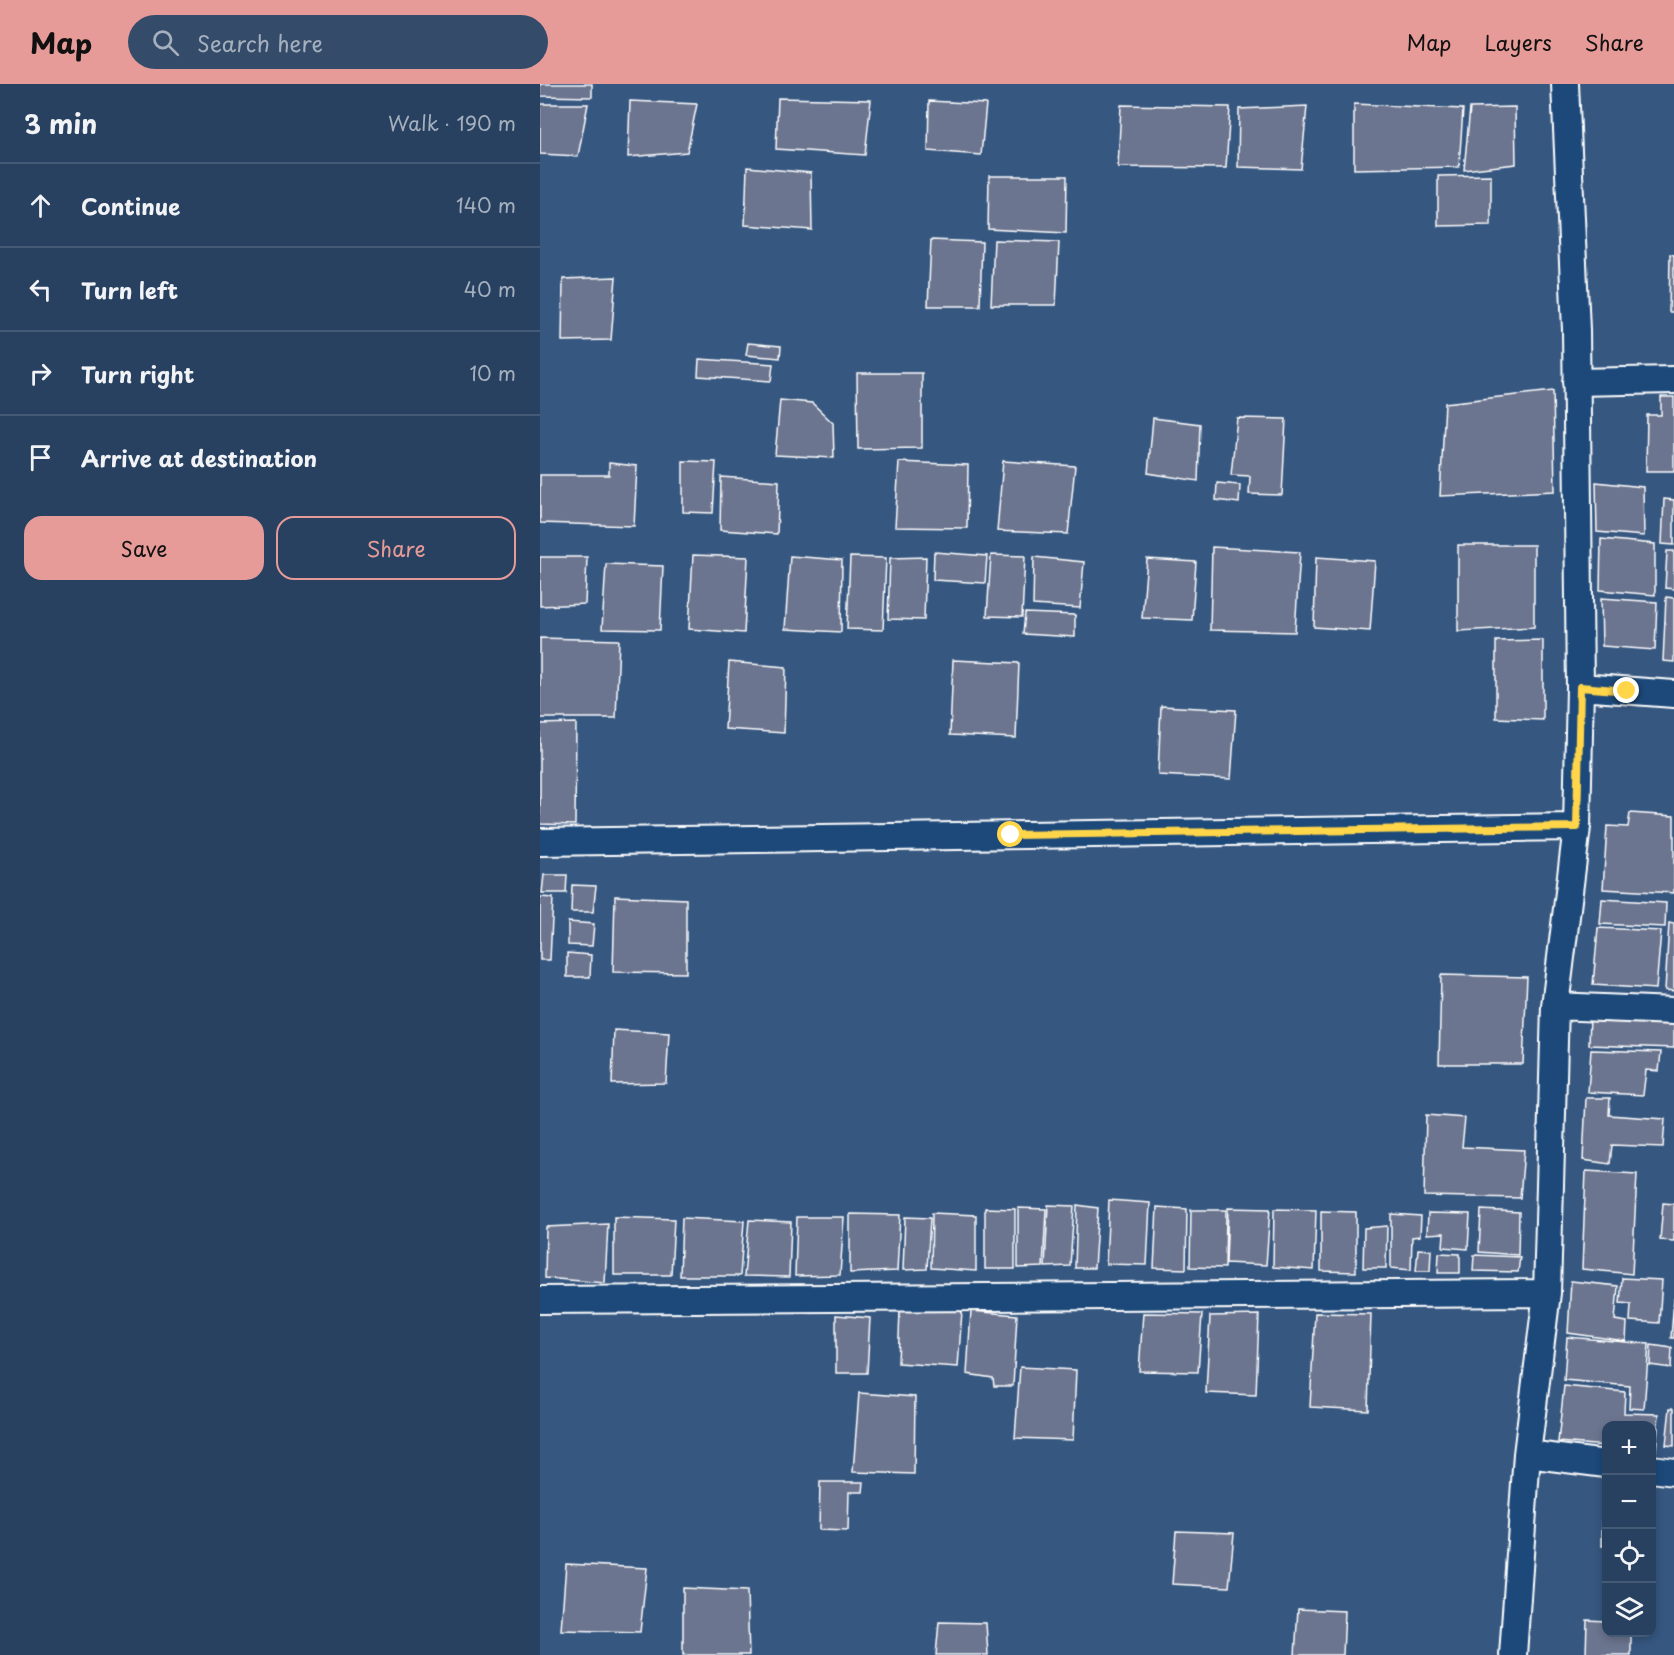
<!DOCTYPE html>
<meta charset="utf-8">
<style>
:root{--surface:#284160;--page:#344c69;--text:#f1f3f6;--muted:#a5afbd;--line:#445a75;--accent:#e69b98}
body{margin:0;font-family:"Playpen Sans",sans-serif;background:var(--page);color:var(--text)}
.controls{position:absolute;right:18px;bottom:18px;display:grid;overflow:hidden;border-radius:12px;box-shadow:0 3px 9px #0003}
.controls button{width:54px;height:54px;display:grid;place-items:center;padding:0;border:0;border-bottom:2px solid var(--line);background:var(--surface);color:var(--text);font:30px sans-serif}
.stop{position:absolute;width:18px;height:18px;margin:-14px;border:4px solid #ffd54a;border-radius:50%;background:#fff}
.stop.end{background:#ffd54a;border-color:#fff;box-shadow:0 2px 6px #0008}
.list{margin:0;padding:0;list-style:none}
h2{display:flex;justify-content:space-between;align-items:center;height:78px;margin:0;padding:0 24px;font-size:26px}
h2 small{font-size:20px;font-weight:400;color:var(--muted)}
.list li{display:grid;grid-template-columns:39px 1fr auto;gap:18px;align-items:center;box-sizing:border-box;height:84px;padding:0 24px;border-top:2px solid var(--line)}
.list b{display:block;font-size:22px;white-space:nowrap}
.list em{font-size:20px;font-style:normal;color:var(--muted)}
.actions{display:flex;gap:12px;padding:18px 24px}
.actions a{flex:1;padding:14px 0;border:2px solid var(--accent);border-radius:18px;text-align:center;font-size:21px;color:var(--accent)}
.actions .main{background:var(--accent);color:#111}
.icon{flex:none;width:33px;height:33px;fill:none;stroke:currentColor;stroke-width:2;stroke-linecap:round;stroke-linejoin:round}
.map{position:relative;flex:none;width:1134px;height:1571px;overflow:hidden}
header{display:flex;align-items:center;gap:36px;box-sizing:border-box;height:84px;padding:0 30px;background:var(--accent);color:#111}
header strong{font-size:28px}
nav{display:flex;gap:33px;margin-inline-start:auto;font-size:21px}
.search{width:420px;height:54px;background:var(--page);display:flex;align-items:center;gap:15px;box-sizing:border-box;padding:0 21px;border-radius:33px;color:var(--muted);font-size:22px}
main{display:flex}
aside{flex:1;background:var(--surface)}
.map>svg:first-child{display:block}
.building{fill:#6c748f;stroke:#fff;stroke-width:1.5}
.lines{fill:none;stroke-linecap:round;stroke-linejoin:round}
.street-casing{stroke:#fff;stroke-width:30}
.street{stroke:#1f4a7a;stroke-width:26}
.route{stroke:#ffd54a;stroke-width:8}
</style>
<header>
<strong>Map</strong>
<div class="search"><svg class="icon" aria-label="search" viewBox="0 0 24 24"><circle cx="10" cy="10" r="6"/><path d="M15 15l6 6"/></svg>Search here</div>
<nav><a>Map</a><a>Layers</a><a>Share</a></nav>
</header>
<main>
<aside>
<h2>3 min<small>Walk · 190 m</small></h2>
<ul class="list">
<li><svg class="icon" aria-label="ahead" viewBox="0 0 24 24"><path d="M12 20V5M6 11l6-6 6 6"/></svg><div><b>Continue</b></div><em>140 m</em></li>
<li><svg class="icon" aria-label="left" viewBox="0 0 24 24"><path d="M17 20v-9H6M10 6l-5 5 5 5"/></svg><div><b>Turn left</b></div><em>40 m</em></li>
<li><svg class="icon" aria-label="right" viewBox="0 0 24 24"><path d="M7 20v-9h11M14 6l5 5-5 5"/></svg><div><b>Turn right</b></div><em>10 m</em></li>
<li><svg class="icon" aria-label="arrive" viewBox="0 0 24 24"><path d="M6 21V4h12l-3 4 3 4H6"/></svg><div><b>Arrive at destination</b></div></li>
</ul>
<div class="actions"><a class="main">Save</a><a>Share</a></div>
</aside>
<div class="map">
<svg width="1134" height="1571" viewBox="0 0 1134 1571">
<rect width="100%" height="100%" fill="#365780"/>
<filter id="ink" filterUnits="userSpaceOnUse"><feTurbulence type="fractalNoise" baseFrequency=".0167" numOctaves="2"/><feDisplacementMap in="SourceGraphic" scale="12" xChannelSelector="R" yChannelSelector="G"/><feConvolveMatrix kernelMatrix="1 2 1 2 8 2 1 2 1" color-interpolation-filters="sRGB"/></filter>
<g filter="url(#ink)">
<path class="building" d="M0,0H52V13L0,12Z
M238,14L331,16L325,71L236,65Z
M90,17L157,20L147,68L88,73Z
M389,17L446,20L441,71L388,67Z
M0,20H48L38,72L0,70Z
M814,20L923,25L919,83L814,85Z
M581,21L690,23L686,84L578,83Z
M767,22L761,85L698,83L699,25Z
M975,23L976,80L924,86L930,24Z
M207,83L271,89L272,146L205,141Z
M951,91V141L898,142V92Z
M449,92H527L526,149L448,145Z
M391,156L442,158L440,222H388Z
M454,156L519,158L516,221H451Z
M1130,170L1134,171V228H1129Z
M76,193L71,256L22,257L23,195Z
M208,259L241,262L240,274L206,271Z
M159,275L233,280L231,297L158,292Z
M317,289H382V364L318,365Z
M1013,307L1015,407L900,412L905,319Z
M1121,313H1134V387H1106L1107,331H1121Z
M240,316L272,319L293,339L294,374L235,371Z
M613,334L660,340L658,397L608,389Z
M697,334L746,335L742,411L709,410L710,392L691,391Z
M143,377L176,378L173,429L143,428Z
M463,377L535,382L528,450L457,447Z
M359,378L428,381L427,444L355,443Z
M69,379L97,382L94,442L0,439V391H69Z
M181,393L239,397L237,450L180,446Z
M1056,398L1103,403L1104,452L1057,448Z
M677,399L700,401L699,419L676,416Z
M1124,415L1134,416V461L1122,460Z
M1061,455L1115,460V511L1060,506Z
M918,461H994V543L918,547Z
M672,463L760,468L755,548L670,546Z
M1127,467H1134V505L1125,504Z
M394,468L447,472L445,499L393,496Z
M153,471L208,473L204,549L149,545Z
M451,471L485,472L482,533L447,532Z
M250,472L302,476L301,548L245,545Z
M0,473H47L45,520L0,522Z
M310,473L346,474L343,546L307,545Z
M386,473L384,536L348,535L350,474Z
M494,473L544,478L540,524L493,521Z
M776,473L835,477L830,547L774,543Z
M607,475L656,478L652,536L602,534Z
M66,480L123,482L120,546L62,545Z
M1126,513L1134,514V578L1123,577Z
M1061,514L1117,518L1115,566L1062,562Z
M485,529L535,531V553L483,550Z
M0,554L79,556L76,634H0Z
M1003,556V636L956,634V557Z
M413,576L479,579L476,654L410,651Z
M189,578L246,583L244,649L185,645Z
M621,622L696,626L691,695L618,691Z
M36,639L35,741L0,740V640Z
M1090,729L1134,732V809L1063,805L1067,742L1088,743Z
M4,791H27L26,809H2Z
M32,801L56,802L53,828H31Z
M75,812L146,815V889L73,888Z
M0,813L13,814L10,876H0Z
M1062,815L1126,819L1125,843L1060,840Z
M28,838L54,840L52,862L28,861Z
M1129,839L1134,840V907L1125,906Z
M1058,844L1121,847L1116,905L1053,901Z
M27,869L51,871L50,893H27Z
M901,891L987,893L983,980H899Z
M1050,932L1134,936V964L1049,961Z
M74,946L129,949L126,999L72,1000Z
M1051,966L1121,968L1119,987L1106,986L1103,1011L1048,1008Z
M1046,1014H1070L1069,1031L1125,1035L1123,1063L1072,1061L1070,1080L1043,1076Z
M886,1031L925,1034L922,1063L984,1066L980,1114L884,1112Z
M1046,1087L1097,1090L1092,1190L1042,1185Z
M569,1116L610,1119L607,1181L566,1180Z
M1123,1119L1134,1120V1157L1120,1156Z
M508,1121L534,1122L530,1182L505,1183Z
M537,1121L558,1124L554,1184H535Z
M617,1123L647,1125L646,1185L614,1184Z
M445,1124L475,1125V1185H445Z
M478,1124L506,1125L503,1183L478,1184Z
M688,1124L730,1125L726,1181L686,1179Z
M734,1125L776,1126L774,1186L733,1183Z
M651,1126H686L685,1184L650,1183Z
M941,1126L979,1128L978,1171L939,1168Z
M781,1127L816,1128V1188L781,1187Z
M392,1129L436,1131V1187L391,1184Z
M888,1129L930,1130L928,1165L903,1163L904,1149L887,1150Z
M310,1130L360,1131L357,1187L310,1189Z
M851,1130L881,1132L880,1152L872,1153L871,1186L851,1184Z
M74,1133L134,1135L131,1191H74Z
M257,1133H304L300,1191L255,1192Z
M365,1133L390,1134L387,1185L363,1186Z
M142,1134L204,1137L200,1192H140Z
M209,1136L251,1138L249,1193L204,1192Z
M68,1140L65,1199L5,1194L6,1143Z
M847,1142L846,1184H823L824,1144Z
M878,1165L891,1166L890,1187H876Z
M899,1169L920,1170V1189H898Z
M934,1171L980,1173L978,1188L933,1187Z
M1082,1194L1122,1196L1119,1239L1090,1237L1091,1220L1080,1219Z
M1031,1197L1078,1202L1075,1236L1087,1238L1086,1257L1028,1249Z
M1134,1214V1254H1131Z
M360,1226L422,1227L418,1283L358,1279Z
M431,1227L477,1231L473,1302H454L453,1294L427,1290Z
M603,1229L662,1230L658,1288L599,1287Z
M775,1229L831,1230L828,1326L770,1323Z
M296,1231L330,1234L327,1289H296Z
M719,1231L716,1311L666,1309L670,1232Z
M1027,1253L1109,1260L1104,1325L1089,1324L1090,1302L1024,1296Z
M1111,1261L1132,1264L1131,1284L1110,1281Z
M480,1283L536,1286L533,1356L475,1354Z
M1024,1302L1085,1308L1084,1329L1119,1330L1116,1367L1112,1366V1342H1066V1362L1018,1358Z
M319,1309L375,1313L374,1390L313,1388Z
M1130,1324H1134V1362L1126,1361Z
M280,1398H324L323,1408H309L308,1447L279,1446Z
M1063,1398H1066V1462H1062Z
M636,1447L694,1449L689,1503L632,1500Z
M26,1480L107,1484L100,1548L21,1546Z
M143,1504L207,1507L209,1571H143Z
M758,1525L805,1527L803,1571H755Z
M1047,1536L1066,1537V1548H1091V1571H1046Z
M399,1538L446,1539L448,1571H396Z"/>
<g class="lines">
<defs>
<path id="street" d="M1036,298L1134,296
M1040,603L1134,610
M0,758L1037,743
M1015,922L1134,927
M0,1216L1007,1209
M987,1370L1066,1380
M1112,1385L1134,1388
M973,1571L987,1370L1007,1209L1015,922L1037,743L1040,603L1036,246L1025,0"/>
</defs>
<use href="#street" class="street-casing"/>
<use href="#street" class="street"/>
</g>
</g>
<g class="lines" filter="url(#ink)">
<path class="route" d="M471,751L1037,743L1040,603L1087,607"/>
</g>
</svg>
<div class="controls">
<button>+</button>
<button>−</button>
<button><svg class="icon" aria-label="locate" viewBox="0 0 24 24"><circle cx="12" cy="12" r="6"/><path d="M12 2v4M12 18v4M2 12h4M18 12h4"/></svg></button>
<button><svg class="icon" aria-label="layers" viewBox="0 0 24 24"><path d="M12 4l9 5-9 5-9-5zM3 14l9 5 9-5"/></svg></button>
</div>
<div class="stop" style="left:471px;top:751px"></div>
<div class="stop end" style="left:1087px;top:607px"></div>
</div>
</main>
